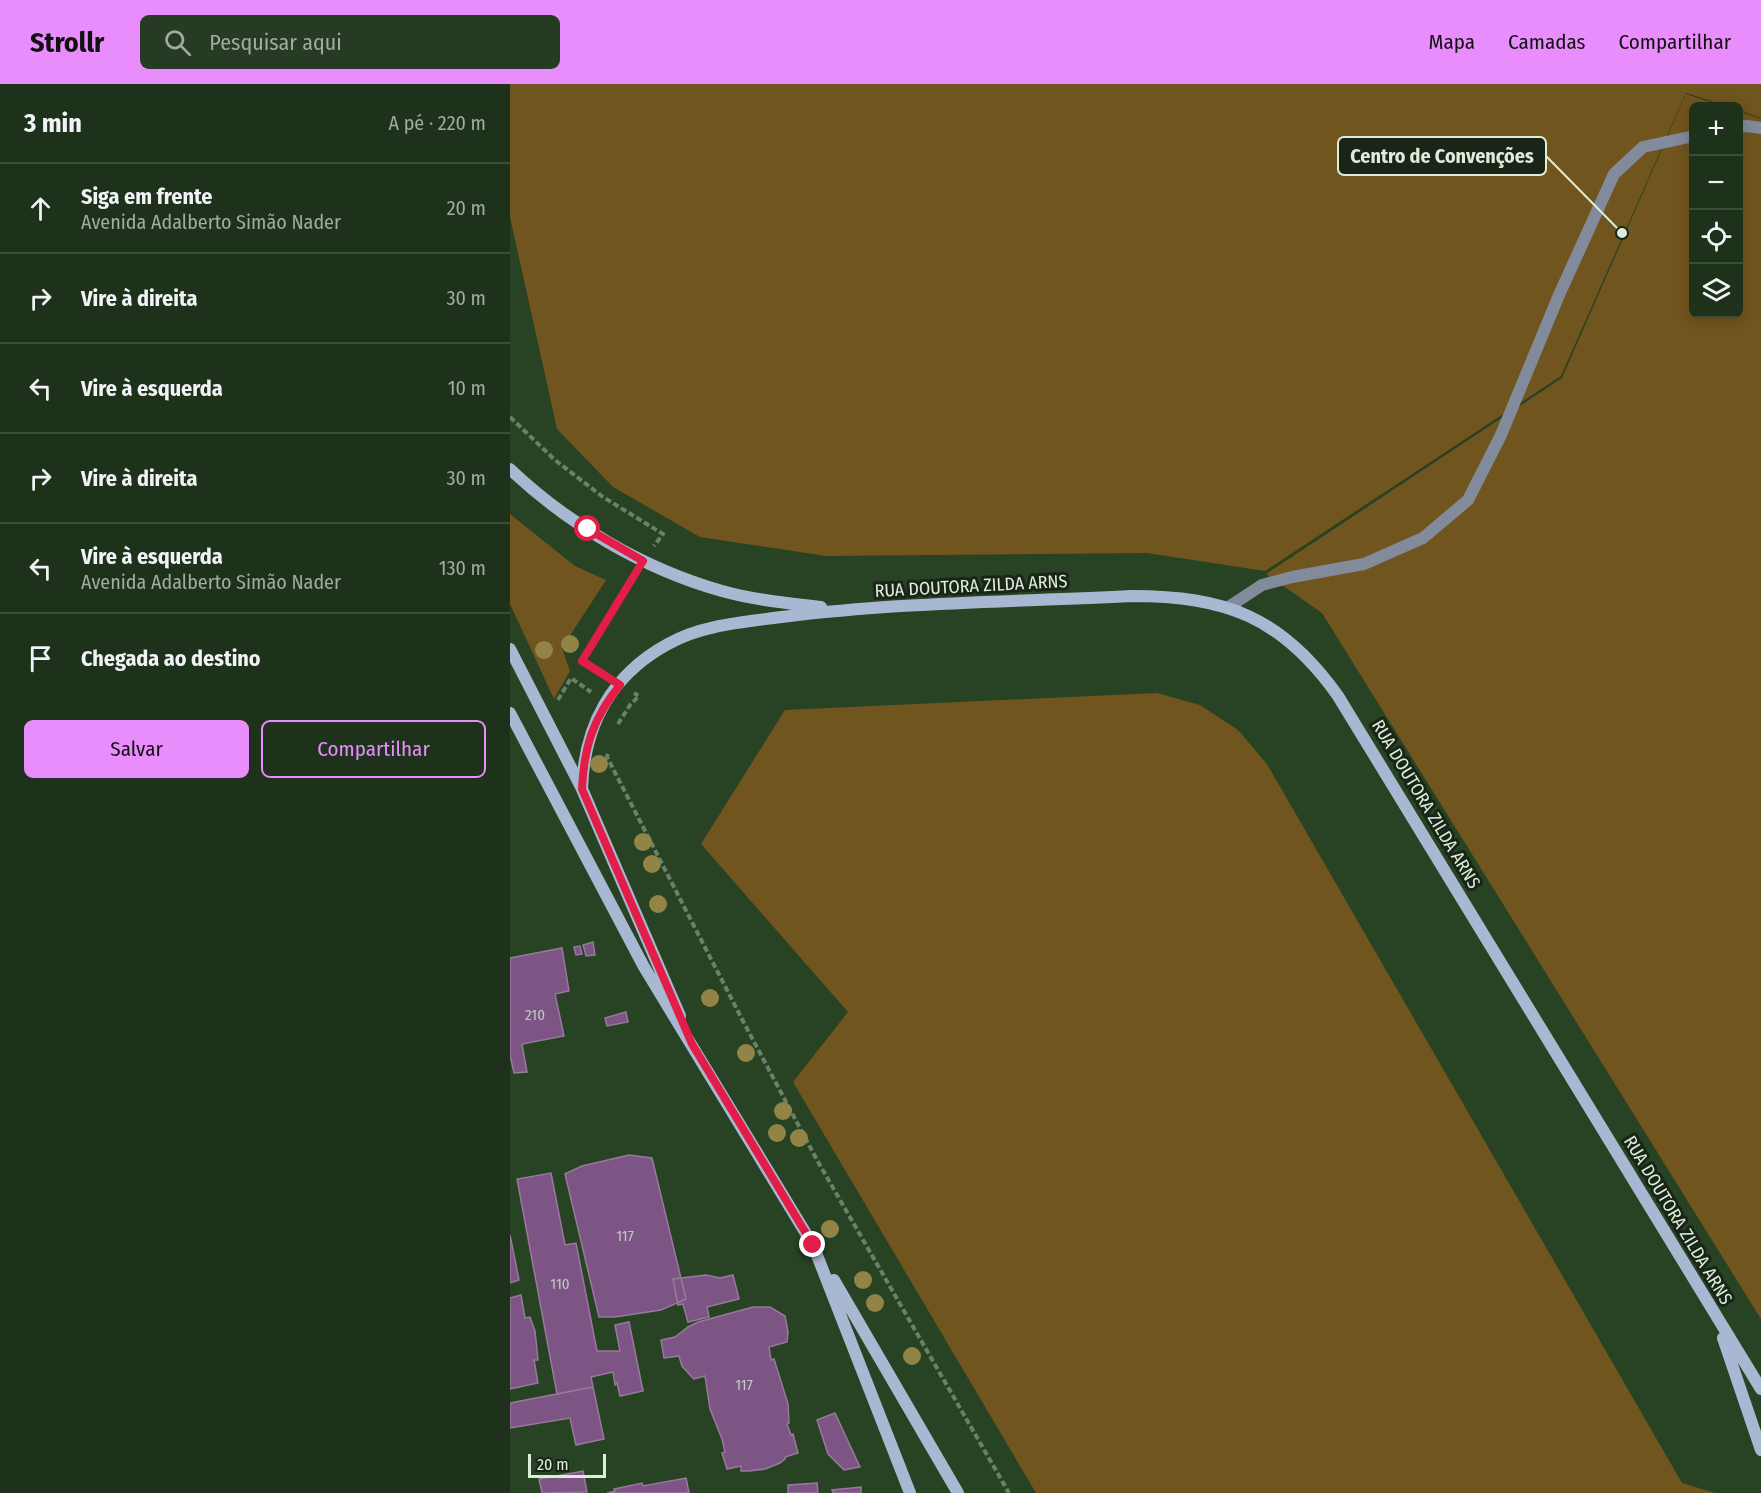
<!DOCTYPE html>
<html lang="pt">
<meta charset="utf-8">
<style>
:root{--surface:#1e321b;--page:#263a24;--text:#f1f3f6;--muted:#a1aaa3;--line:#3c4d3a;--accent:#ea8dfc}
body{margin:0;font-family:"Fira Sans Condensed",sans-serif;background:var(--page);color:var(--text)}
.controls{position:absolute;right:18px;top:18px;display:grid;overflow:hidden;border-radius:9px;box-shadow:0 3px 15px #0003}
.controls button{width:54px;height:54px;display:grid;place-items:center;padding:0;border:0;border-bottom:2px solid var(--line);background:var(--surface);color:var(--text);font:30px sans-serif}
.scale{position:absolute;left:18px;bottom:15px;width:78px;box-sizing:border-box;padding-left:6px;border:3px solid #ddedda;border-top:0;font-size:16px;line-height:21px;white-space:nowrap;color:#ddedda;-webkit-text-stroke:4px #192517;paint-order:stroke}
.stop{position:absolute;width:18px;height:18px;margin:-14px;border:4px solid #e11d48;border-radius:50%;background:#fff}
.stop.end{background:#e11d48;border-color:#fff;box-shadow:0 2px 6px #0008}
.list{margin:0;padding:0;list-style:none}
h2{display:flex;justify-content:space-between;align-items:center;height:78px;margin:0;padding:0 24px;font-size:26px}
h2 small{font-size:20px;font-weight:400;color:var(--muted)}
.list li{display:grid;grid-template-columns:39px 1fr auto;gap:18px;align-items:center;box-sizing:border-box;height:90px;padding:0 24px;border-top:2px solid var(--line)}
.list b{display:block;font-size:22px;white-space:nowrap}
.list p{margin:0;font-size:20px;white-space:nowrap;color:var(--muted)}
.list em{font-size:20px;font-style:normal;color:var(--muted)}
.actions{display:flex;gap:12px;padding:18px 24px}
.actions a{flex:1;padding:14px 0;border:2px solid var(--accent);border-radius:9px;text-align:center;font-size:21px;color:var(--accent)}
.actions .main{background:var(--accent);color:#111}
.icon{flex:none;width:33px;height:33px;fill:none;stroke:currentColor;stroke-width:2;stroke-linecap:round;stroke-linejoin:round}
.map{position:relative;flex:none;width:1251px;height:1409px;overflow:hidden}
header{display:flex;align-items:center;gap:36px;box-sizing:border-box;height:84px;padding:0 30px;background:var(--accent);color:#111}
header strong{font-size:28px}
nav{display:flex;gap:33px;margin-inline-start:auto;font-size:21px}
.search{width:420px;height:54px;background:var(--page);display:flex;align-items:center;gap:15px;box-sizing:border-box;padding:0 21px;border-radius:9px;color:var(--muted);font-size:22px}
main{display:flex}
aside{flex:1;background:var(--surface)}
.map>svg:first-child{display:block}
.green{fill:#71551e}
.building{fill:#7d5585;stroke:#967a9b;stroke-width:1.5}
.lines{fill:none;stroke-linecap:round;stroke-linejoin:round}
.path{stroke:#6a8167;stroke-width:4;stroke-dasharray:6 3;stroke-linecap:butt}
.lane{stroke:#818b9b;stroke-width:12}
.secondary{stroke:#a9b8d2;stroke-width:12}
.tree{fill:#928347}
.route{stroke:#e11d48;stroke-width:8}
.labels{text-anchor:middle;stroke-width:6;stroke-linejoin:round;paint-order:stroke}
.number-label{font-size:15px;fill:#c5c7c5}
.street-label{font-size:18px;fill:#ddedda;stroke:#192517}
.leader{fill:none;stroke:#ddedda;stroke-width:2}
.callout-dot{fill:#ddedda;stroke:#192517;stroke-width:2}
.callout{fill:#192517;stroke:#ddedda;stroke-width:2}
.callout-label{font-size:20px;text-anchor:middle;font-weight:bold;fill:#ddedda}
</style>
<header>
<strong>Strollr</strong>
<div class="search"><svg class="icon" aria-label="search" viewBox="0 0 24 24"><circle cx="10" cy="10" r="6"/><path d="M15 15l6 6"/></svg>Pesquisar aqui</div>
<nav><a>Mapa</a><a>Camadas</a><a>Compartilhar</a></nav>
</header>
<main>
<aside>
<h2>3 min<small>A pé · 220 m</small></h2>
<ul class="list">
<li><svg class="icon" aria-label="ahead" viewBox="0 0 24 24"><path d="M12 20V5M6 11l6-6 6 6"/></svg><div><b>Siga em frente</b><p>Avenida Adalberto Simão Nader</p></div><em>20 m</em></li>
<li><svg class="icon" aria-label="right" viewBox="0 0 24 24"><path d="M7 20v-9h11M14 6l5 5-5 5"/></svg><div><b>Vire à direita</b></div><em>30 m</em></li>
<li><svg class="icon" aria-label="left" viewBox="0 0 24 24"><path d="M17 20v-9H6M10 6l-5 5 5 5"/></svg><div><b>Vire à esquerda</b></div><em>10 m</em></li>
<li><svg class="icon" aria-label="right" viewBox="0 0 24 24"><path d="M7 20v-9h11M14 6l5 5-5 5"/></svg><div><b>Vire à direita</b></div><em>30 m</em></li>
<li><svg class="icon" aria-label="left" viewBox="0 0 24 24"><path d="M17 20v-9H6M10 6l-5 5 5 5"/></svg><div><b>Vire à esquerda</b><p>Avenida Adalberto Simão Nader</p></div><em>130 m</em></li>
<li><svg class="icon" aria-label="arrive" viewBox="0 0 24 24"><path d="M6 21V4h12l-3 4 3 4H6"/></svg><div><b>Chegada ao destino</b></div></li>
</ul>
<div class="actions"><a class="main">Salvar</a><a>Compartilhar</a></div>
</aside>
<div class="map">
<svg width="1251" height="1409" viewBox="0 0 1251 1409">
<rect width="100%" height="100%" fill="#284224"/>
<path class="green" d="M0,0H1251V34L1229,26L1228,22H1217L1176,9L1051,292L755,487L637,469L316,472L190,453L103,403L47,345L0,133Z
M1176,10L1213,22H1184V230H1228L1229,27L1251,35V1235L812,529L756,490L1052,294Z
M0,430L65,482L96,496L52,564L60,587L44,615L0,520Z
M647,609L690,621L728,646L757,680L1172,1399L1205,1409H526L283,998L338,928L191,760L275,626Z"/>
<path class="building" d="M83,858L85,871L76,872L73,861Z
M70,862L72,870L66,871L64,863Z
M52,864L59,907L45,910L54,952L12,960L17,988L4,989L0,971V874Z
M116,928L118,938L97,942L95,934Z
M119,1071L142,1074L176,1215L151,1226L105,1233H89L55,1090L72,1082Z
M41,1089L55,1161L66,1159L87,1267H110L105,1241L119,1238L133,1307L110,1312L107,1299L105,1301L103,1288L81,1293L83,1303L47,1310L7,1095Z
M0,1151L9,1196L0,1199Z
M196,1191L210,1194L223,1191L229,1215L197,1223L199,1233L178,1238L173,1220L168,1221L163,1195Z
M11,1211L15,1234L20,1233L25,1247L28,1276H24L28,1299L0,1305V1214Z
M243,1223H260L275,1232L278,1248L277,1258L259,1263L261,1276L264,1275L274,1307L278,1320L279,1339L277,1340L281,1351L283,1350L288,1369L275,1373V1375L270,1379L255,1385L239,1387H231V1382L217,1385L212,1369L215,1368L212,1355L200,1325L195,1292L184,1295L181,1292L172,1282L169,1272L154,1274L151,1256L165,1253L178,1243L188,1238Z
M83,1303L94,1355L66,1361L60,1334L0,1344V1319Z
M325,1329L350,1383L334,1386L318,1370L307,1336Z
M73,1387L77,1408L32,1409L29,1395Z
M176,1394L179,1409H97L105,1407L104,1405L132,1399L133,1402Z
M307,1399L308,1409H278V1401Z
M351,1403V1409H323L322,1406Z"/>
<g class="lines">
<path class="path" d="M0,333L45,376L93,413L153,450L144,462
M95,591L72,577L123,493
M48,616L61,594L81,608
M108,640L120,621L129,612L124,609
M98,670L97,673L234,939L307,1076L499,1409"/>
<path class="lane" d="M1228,43L1237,42L1251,44
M717,524L752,501L782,493L854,480L913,454L958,416L991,351L1049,211L1104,90L1133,63L1184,52"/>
<path class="secondary" d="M0,385C59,441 134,485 212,507C244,516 278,519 311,523
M0,565L72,705L170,932
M0,629L134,883L303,1161L400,1409
M72,705C74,642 101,591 158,560C191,541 234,538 272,533C387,518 505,518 621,512C716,512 772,533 828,612L1251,1305
M324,1196L448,1409
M1213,1254L1251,1366"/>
</g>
<g class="tree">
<circle cx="60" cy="560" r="9"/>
<circle cx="34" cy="566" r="9"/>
<circle cx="89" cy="680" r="9"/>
<circle cx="133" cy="758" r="9"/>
<circle cx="142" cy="780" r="9"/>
<circle cx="148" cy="820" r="9"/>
<circle cx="200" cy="914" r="9"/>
<circle cx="236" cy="969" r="9"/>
<circle cx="273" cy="1027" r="9"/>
<circle cx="267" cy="1049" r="9"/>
<circle cx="289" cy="1054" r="9"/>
<circle cx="320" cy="1145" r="9"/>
<circle cx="353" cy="1196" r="9"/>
<circle cx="365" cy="1219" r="9"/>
<circle cx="402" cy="1272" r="9"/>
</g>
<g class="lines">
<path class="route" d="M78,445L133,477L72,577L110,601C83,634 74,663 72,705L182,960L303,1161"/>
</g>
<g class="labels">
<g class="number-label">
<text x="25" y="936">210</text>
<text x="115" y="1157">117</text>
<text x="50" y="1205">110</text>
<text x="234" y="1306">117</text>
</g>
<g class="street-label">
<text transform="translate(461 502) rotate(-3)" y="6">RUA DOUTORA ZILDA ARNS</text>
<text transform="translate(916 720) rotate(59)" y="6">RUA DOUTORA ZILDA ARNS</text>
<text transform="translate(1168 1136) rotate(59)" y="6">RUA DOUTORA ZILDA ARNS</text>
</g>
</g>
<path class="leader" d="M1112 149L1036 72"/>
<circle class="callout-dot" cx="1112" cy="149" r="6"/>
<rect class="callout" x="828" y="53" width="208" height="38" rx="6"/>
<g class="callout-label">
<text x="932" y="79">Centro de Convenções</text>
</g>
</svg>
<div class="controls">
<button>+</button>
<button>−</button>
<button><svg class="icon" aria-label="locate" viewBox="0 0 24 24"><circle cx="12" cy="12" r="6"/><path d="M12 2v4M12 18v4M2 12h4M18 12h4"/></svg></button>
<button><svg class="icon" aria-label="layers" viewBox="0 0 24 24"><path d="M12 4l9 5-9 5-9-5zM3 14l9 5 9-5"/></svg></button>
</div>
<div class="scale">20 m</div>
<div class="stop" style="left:78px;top:445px"></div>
<div class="stop end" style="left:303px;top:1161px"></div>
</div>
</main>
